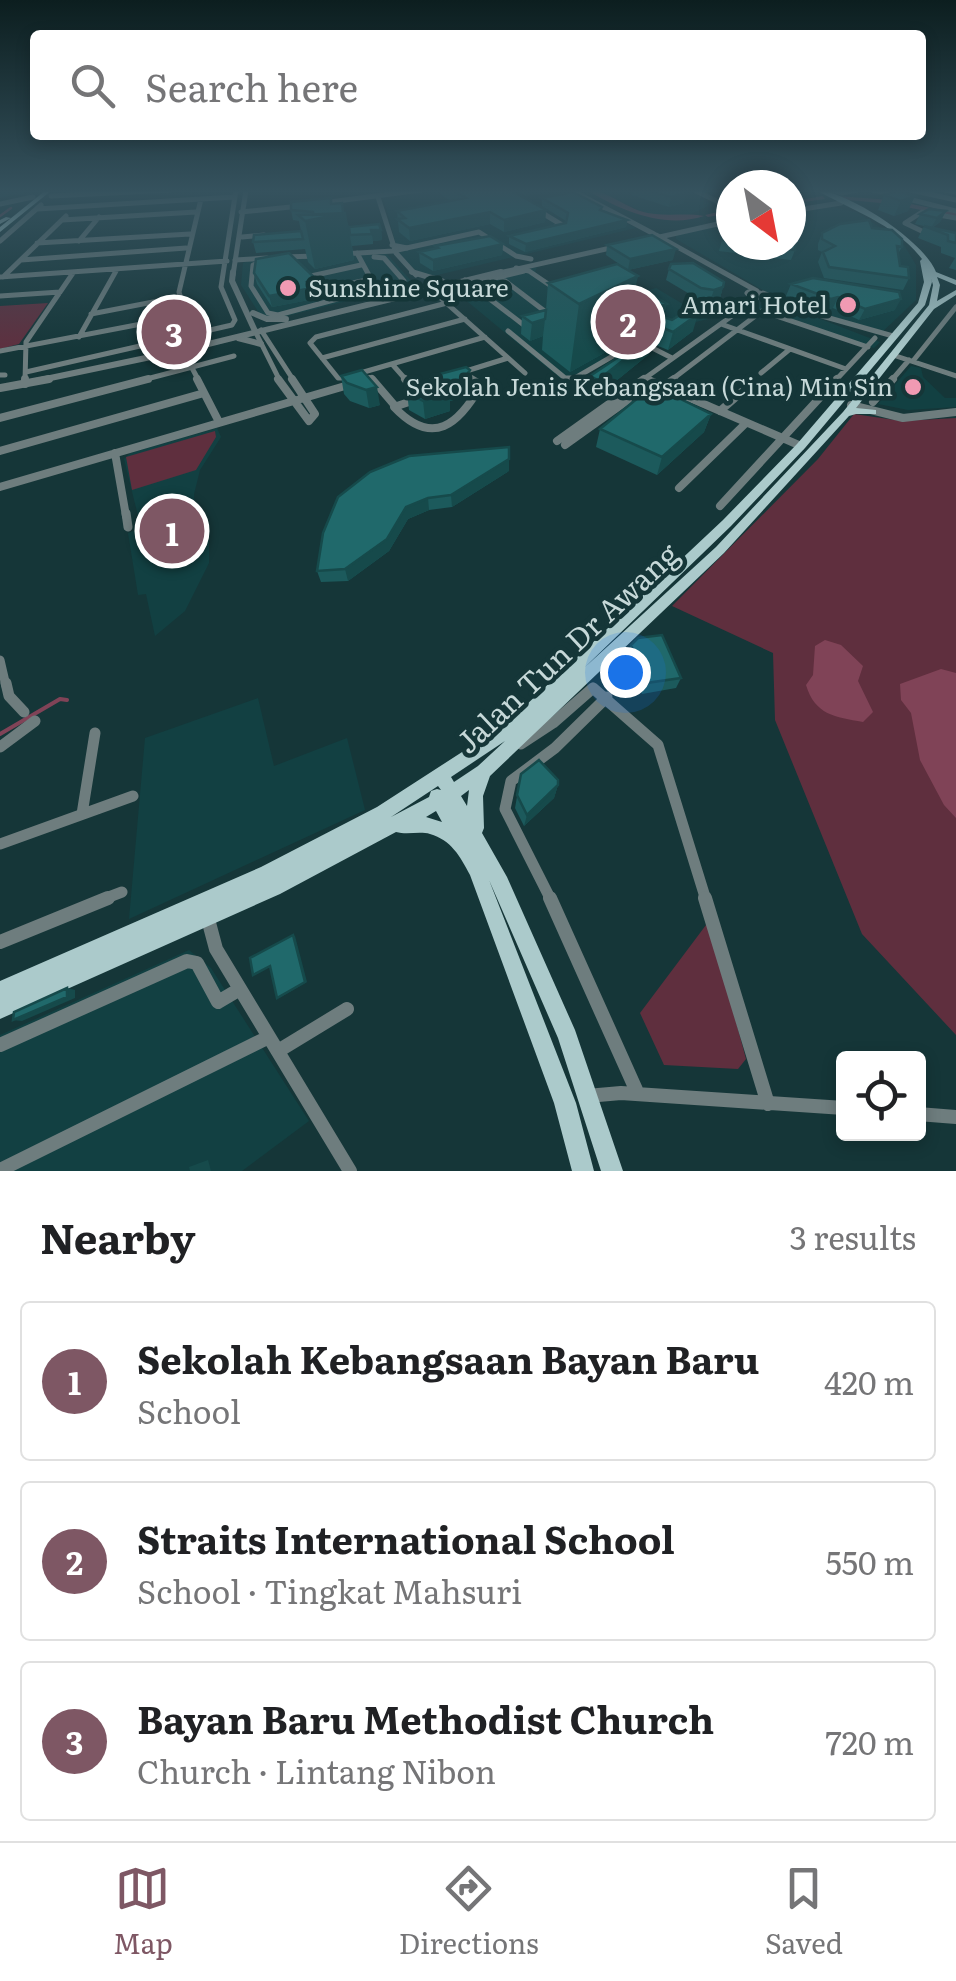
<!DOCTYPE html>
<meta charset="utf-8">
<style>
:root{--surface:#fff;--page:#f2f2f2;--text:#202124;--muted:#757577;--line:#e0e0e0;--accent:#7e5764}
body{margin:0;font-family:Literata,serif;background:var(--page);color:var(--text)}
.controls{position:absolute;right:30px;bottom:30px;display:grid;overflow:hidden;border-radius:10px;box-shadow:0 5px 15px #0003}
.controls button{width:90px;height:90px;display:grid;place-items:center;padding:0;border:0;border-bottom:2px solid var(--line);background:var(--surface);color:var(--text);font:50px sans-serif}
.compass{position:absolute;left:716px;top:170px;width:90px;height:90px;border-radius:50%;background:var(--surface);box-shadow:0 5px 15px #0003;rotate:148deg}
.you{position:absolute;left:625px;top:672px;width:35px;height:35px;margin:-25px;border:8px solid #fff;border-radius:50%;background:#1a73e8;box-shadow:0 0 0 15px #1a73e833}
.badge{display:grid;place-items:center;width:65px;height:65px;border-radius:50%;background:var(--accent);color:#fff;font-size:32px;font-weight:700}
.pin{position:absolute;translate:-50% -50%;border:5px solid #fff;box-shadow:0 2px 10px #0006}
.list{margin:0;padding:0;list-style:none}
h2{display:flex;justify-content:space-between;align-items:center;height:130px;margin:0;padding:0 40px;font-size:42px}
h2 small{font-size:32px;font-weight:400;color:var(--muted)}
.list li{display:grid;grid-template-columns:65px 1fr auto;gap:30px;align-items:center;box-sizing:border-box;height:160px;margin:0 20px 20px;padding:0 20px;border:2px solid var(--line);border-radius:10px}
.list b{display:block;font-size:38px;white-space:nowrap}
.list p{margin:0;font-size:32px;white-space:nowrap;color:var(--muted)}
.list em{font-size:32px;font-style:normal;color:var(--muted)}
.icon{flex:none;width:55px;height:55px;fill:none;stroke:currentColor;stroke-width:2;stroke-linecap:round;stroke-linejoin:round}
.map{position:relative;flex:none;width:956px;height:1171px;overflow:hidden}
.search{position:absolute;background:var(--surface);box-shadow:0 5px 15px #0003;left:30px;right:30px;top:30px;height:110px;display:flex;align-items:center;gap:25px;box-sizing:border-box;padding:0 35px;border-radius:10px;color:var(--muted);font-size:38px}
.sheet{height:670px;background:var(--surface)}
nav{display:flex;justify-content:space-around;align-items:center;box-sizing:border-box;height:140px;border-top:2px solid var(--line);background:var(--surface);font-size:28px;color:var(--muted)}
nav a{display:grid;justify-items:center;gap:5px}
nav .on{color:var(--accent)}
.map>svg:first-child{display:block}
.built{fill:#124042}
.green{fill:#5f2f3e}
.water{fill:#804357}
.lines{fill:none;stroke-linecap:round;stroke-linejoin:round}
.stream-far1{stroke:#804357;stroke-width:2.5}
.stream{stroke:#804357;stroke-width:4}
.river{fill:#804357;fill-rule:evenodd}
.minor-far4{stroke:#6e7d7e;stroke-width:5}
.minor-far3{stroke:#6e7d7e;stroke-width:8}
.minor-far2{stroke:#6e7d7e;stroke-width:9}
.minor-far1{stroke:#6e7d7e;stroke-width:11}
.minor{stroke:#6e7d7e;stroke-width:14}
.tertiary-far2{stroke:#6e7d7e;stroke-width:5}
.tertiary-far1{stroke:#6e7d7e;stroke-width:6}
.tertiary{stroke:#6e7d7e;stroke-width:8}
.primary{fill:#abcacb;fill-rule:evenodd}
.trunk{fill:#b7dada;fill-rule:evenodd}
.wall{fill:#1c5a5c}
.shaded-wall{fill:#164a4b}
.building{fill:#20696b;stroke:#164a4b;stroke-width:2.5}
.poi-dot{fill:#f19ab3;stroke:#153638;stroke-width:4}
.labels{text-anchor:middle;stroke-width:9;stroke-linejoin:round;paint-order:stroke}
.far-poi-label{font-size:25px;fill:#c6d8d8;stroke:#153638;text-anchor:end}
.street-label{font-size:30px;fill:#c6d8d8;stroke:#153638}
</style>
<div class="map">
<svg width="956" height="1171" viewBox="0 0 956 1171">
<rect width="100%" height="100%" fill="#153638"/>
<path class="built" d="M432,190H564L636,228L425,278L399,256L384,200Z
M597,190H689L711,205L686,216L654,217Z
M831,207L856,212L892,235L904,245L916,265V300L879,335L766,292L676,239V235L731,224V245H791V214Z
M387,254L414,284L275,319L261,316L241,285L243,263L250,260Z
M537,267L535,272L578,302L625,296L656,288L708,319L656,331L567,384L451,288Z
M764,301L779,303L880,342L874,348L758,309Z
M911,366L921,368L923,377L945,398H956V407L908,410L878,404Z
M217,428L221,437L200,470L194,494L196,522L209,529V563L185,611L155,636L146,594L138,595L128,533L141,528L124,459L130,453Z
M258,698L274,766L347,738L365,810L129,919L145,738Z
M189,950L211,968L309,1121L242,1171H0V1035Z"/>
<path class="green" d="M48,303L19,344L0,349V306Z
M854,414L902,421L956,418V1035L862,934L775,720L773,653L672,606L818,459Z
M215,431L216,437L196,470L132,490L126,457Z
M709,921L746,1059L738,1069L664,1065L640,1013Z"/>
<path class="water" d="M825,640L841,645L863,666L858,681L873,712L863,722C835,717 815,715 806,685L813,675L815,646Z
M941,669L956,673V818L944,805L920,760L911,713L901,700L900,684Z"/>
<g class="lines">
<path class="stream-far1" d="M0,216L11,208"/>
<path class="stream" d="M0,734L60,699L67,700"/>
<path class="river" d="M587,190C605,190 623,205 640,211C663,218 684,212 704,216C665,229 621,211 587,190Z
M823,196L825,199L796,203L793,201Z
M837,196L891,200L956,213V217L891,204L839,199Z
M731,209V213L708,217L705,215Z"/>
<path class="minor-far4" d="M694,190L731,208
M831,190L842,193L857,190
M873,190L956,211
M911,190L956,200
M946,190L956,192
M51,196L171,190
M37,209L234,197
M539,211L562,225L555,227
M62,220L196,212
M928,234L905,223L922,212L956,218
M656,235L757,291
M242,237L264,235
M0,241L41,205
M79,241L99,217
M37,243L190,234
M342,254L393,251L479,232L516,256L531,259
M283,257L317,256
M21,260L186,248
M235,260L267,258
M262,262L253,265L251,286L268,313L278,315L404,281L384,258L374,257
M516,268L529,271L554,288
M311,276L361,265
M0,277L227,261
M3,277L66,216
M312,277L325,289L371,279L357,253
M500,277L551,316
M465,280L525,326
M470,284L524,271
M426,285L525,373
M752,290L765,295L750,296L747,293Z
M763,293L815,314L893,336
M0,296L60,292
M447,303L316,337L310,343L338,378H343L485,337
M762,311L868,347
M91,314L179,297
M721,324L846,369
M261,330L294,381
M617,330L672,358
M255,331L280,381
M508,331L565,378H575L625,349
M192,336L179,292L201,199
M79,337L116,271
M0,351L183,316
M893,355L956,376
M322,358L465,319
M913,361L956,307
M392,364L407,381
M192,368L199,381
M26,372L232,325L235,320L221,287L236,190
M463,372L508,358
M761,373L790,349
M0,375H5
M646,379L651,381
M25,381L26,342L73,273
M139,381L234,356
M360,381L371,378L374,381
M435,381L439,380
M453,381L468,377L475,381
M641,381L757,298
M670,381L771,304
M835,381L875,338
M891,381L909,360"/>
<path class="minor-far3" d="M197,379L219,422
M278,379L309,421
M292,379L315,414L309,421
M372,379L396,407
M405,379L416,391
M462,379L432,387L427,396L394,407C433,448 459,424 481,385L471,379
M646,379L801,446
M25,384V379
M664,386L674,379
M413,388L439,380
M873,402L893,379
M720,411L752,383
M0,418L148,379
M557,441L644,379
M565,445L628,400L631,392
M0,451L204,393
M115,453L126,516
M0,487L369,379
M679,488L746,423
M720,506L837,379"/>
<path class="minor-far2" d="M126,513L128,527
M0,660L6,686"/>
<path class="minor-far1" d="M6,683L9,696L24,712
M521,744L553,723L593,688L658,745L706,900
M0,747L35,721
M82,814L95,733
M0,844L133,796
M101,900L122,892
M551,900L505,809L511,781L555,748L607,697"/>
<path class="minor" d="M550,898L638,1094
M705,898L768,1104
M208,919L216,949L350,1171
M0,942L108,898
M0,1045L187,961L197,963L218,1002L240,989
M278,1051L347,1009
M587,1096L621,1093L844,1108
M918,1114L956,1117
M0,1170L269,1037"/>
<path class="tertiary-far2" d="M571,190L654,234
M378,197L396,253L416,275
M322,203L421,190
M0,204L33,197
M791,211L841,203
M241,212L300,206
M392,245L407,248
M233,275L246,190
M490,275L731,221"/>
<path class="tertiary-far1" d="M233,272L232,281L255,331
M412,272L442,281
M253,313L267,319H286
M238,338L261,344
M36,381L184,350L501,272"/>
<path class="tertiary" d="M0,388L49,379
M851,405L903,418L956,412"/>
<path class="primary" d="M816,190C848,191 924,241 936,272L956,280V285L937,277L940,285L937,301L956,290V295L934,309L856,408L876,410V414H856L849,416L724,553L490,776L483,796L484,828L482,833L507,877L575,1030L623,1171H601L558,1038L489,880L576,1103L594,1171H572L554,1103L470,875C460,856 451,840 430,834C420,831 407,835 396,832L280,894L0,1019V981L261,867L377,807L507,723L723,520L797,444L918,303L924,282L920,261L922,259C895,224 853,211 816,190ZM931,278L933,285L929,305L843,412L716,547L584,668L731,526L805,448L925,305L932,282ZM505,741L478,766L454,782L451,777ZM438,786L441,790L437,789L431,791L429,797L391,817ZM469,790L467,806L461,796ZM436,811L442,822L426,817Z
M6,217L11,218L0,224V220Z"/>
<path class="trunk" d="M46,190H52L0,232V227Z"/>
</g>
<path class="wall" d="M440,190H510L546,210L545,222L504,232L490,224L410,241L399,232L397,211L451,201L440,194Z
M515,190H556L526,196Z
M633,190H682L684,203L669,207L632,195Z
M898,191L908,211L894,216L878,210L884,195Z
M542,198L601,210L627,220L626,227L525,252L509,244V236L566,223V221L542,206Z
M331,204L343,213L349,227L381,230L382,240L373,241V244L352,246L354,260L315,269L308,262L305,249L256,253L253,242L301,231L299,221L293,220L291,210Z
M946,211L940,222L932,228L956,233V270L949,268L955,258L941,253V247L918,238L924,226L915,224L920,214Z
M726,225L731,226V245H791L795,250L791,260L719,251Z
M872,228L902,247L898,254L900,266L909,278L903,290L824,278L818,262L822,252L818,250V244L822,233Z
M503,244L502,255L433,271L420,263L419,252L435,249V246Z
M607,245L673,260L628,270L606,255Z
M669,269L723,287L720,298L710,301L698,299L666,280Z
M254,273L317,280L320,291L313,292L314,299L272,307L257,284Z
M548,283L634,295L664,315L627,327L624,342L570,372L542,350L543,336L530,341L521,334L522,316L546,310Z
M791,284L895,310L859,320L833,308L825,310L786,296Z
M653,324L693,331L668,350L651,343L648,355L595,398L587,394L590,376L614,360L615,355L650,336Z
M362,370L380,405L369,408L350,401L344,394L341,376Z
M436,375L471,388L465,397L450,401V411L425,419L409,410L407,392L429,384L436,380Z
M711,414L704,432L657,475L596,447L600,429Z
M509,471L452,507L429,510L408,519L389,551L348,581L321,582L317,571L323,533Z
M631,645L681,678L676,688L642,694L627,656Z
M521,774L558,785L554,798L524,826L515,808Z"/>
<path class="shaded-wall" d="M0,190H28L24,193L0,198Z
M526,190H556L526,196Z
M686,193L684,203L669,207L671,197Z
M915,196L908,211L894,216L901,201Z
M546,210L545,222L504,232V220Z
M946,211L940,222L931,228L937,218Z
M490,212V224L410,241L409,228Z
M346,213L354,260L315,269L305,221Z
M627,220L626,227L525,252L526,244Z
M371,230H381L382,240L373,241Z
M503,244L502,255L433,271V260Z
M676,249L673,260L628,270L630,259Z
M638,276L629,316L667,304L664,315L627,327L624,342L570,372L579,304Z
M317,280L320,291L313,292L314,299L272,307L269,296Z
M723,287L720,298L710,301L714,290Z
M838,297L833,308L825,310L831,299Z
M901,299L895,310L859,320L865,309Z
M698,314L693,331L668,350L673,332Z
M545,319L543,336L530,341L532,323Z
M653,337L648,355L595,398L598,380Z
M470,370L471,388L465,397L450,401V411L425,419L423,401L443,385Z
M377,387L380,405L369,408L366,390Z
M711,414L704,432L657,475L662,457Z
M509,459V471L452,507L451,495Z
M428,498L429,510L408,519L389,551L348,581L345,569L406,507Z
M558,785L554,798L524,826L527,815Z
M293,935L295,936L307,982L279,998H277Z
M67,988L75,990V998L22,1021L13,1020Z
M208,1160L211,1171H190L189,1167Z"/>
<path class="building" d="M452,190H510L546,210L504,220L490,212L409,228L397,219L405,218L397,211L466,198Z
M646,190H682L686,193L671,197Z
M898,191L915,196L901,201L884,195Z
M573,192L602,207L600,210L627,220L526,244L509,236L566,223L568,213L542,198Z
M331,198V204L342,203L343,213L313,215V212L291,210V202Z
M929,209L946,211L937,218L920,214Z
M346,213L305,221L298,215Z
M869,220L872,228L892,230L902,239V247L897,246L900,266L908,267L909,278L829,267L823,252L835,246L822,239V233L840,224Z
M379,224L381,230H371L372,234L350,235L349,227Z
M726,225L731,226V241L722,240Z
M924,226L956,233V243L948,241V235Z
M301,231L303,239L253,242L254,235Z
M791,234H796L795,250L760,245H791Z
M652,235L676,249L630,259L607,245Z
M490,236L503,244L433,260L419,252L438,248L435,246Z
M289,253L317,280L307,282L312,288L269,296L254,273L256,259Z
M693,263L724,282L723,287L714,290L701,288L669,269L671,264Z
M617,264L638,276L579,304L548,283Z
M813,278L899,292L901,299L865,309L838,297L831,299L791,284Z
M646,291L667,304L629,316L634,295Z
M546,310L545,319L532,323L522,316Z
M688,310L698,314L673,332L653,324L663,317L672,320Z
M646,335L653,337L598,380L590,376L620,356L615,355Z
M466,367L470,370L464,379L443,385L450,393L423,401L407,392L429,384L438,379L436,375Z
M362,370L377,387L366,390L347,383L341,376Z
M650,388H658L711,414L662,457L600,429Z
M509,447V459L451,495L428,498L406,507L387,539L345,569L317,571L323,533L338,497L370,472L409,456Z
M662,635L681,678L646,683L631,645L638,638Z
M539,760L558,780V785L527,815L517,795L521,774Z
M293,935L305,982L277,998L270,966L253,975L250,958Z
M67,988V997L13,1020L14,1012Z"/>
<linearGradient id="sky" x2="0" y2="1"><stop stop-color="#0c1e1f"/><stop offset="0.54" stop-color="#35525e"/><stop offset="1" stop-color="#35525e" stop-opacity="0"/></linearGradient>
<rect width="956" height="354" fill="url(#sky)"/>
<g class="poi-dot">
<circle cx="288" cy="288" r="10"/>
<circle cx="848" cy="305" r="10"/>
<circle cx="913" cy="387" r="10"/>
</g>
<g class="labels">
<g class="far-poi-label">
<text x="308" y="297" text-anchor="start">Sunshine Square</text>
<text x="828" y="314">Amari Hotel</text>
<text x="893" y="396">Sekolah Jenis Kebangsaan (Cina) Min Sin</text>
</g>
<g class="street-label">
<text transform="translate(568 649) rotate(-43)" y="10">Jalan Tun Dr Awang</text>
</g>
</g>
</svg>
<div class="controls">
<button><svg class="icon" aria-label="locate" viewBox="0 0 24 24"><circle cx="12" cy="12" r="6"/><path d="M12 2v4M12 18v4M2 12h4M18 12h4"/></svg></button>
</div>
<svg class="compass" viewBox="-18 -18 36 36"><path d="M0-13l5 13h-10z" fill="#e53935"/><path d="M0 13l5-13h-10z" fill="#757577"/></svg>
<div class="you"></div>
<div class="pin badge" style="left:172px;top:531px">1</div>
<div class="pin badge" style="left:628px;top:322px">2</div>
<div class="pin badge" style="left:174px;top:332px">3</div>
<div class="search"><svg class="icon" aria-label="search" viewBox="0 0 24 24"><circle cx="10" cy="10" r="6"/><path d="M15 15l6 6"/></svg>Search here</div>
</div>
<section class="sheet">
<h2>Nearby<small>3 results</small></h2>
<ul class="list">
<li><span class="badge">1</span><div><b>Sekolah Kebangsaan Bayan Baru</b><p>School</p></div><em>420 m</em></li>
<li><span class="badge">2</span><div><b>Straits International School</b><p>School · Tingkat Mahsuri</p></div><em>550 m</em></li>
<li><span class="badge">3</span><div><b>Bayan Baru Methodist Church</b><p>Church · Lintang Nibon</p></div><em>720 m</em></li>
</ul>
</section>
<nav>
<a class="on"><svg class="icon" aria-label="map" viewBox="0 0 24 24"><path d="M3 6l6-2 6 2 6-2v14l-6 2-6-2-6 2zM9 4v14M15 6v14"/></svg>Map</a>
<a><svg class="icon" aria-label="directions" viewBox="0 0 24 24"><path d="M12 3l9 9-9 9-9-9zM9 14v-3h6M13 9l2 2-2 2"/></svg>Directions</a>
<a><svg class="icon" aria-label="saved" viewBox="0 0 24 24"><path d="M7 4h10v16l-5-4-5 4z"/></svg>Saved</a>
</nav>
